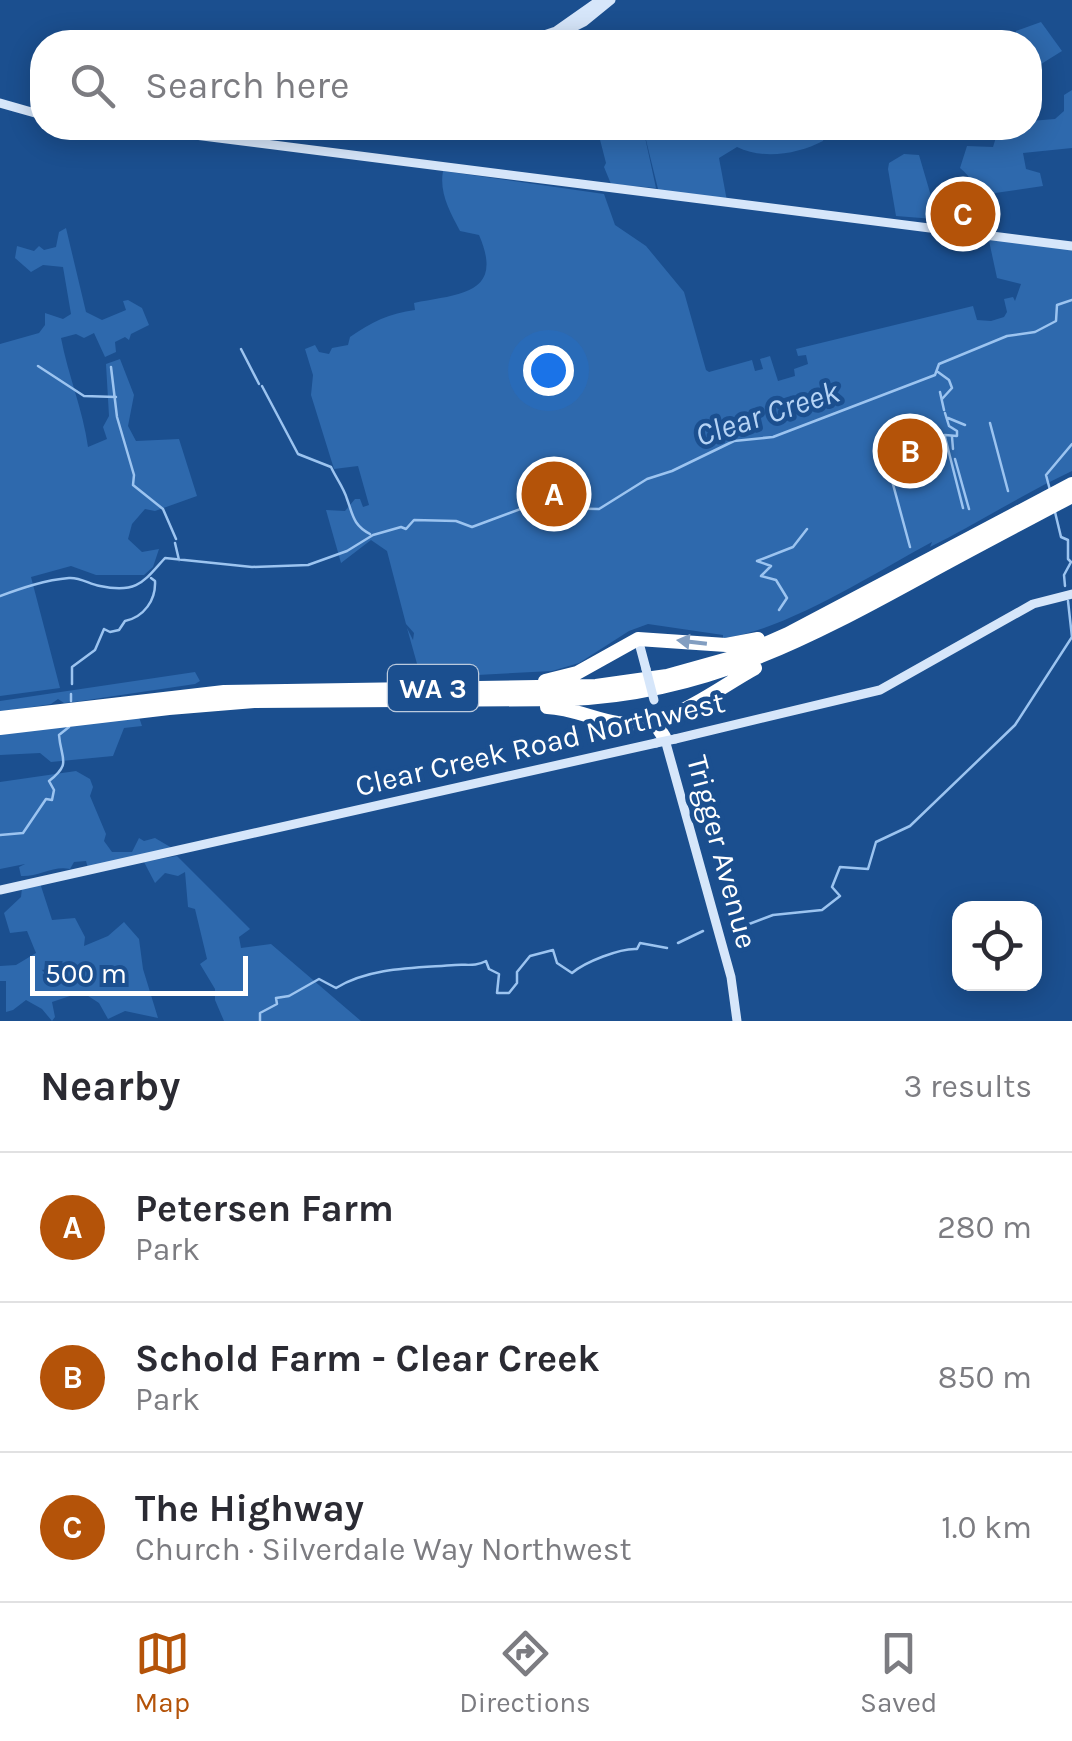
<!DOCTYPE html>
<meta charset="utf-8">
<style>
:root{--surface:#fff;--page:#f7f7f7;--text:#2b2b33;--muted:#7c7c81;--line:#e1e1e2;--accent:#b45309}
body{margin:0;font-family:Karla,sans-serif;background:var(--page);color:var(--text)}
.controls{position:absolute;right:30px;bottom:30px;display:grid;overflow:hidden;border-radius:20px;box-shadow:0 5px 25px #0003}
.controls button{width:90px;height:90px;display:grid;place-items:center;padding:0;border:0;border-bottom:2px solid var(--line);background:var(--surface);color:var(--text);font:50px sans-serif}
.scale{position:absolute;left:30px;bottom:25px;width:218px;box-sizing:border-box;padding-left:10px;border:5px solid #fff;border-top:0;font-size:28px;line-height:35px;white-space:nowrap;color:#fff;-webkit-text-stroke:8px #1b4f8f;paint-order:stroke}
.you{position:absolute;left:548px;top:370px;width:35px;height:35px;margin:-25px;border:8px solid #fff;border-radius:50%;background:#1a73e8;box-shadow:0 0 0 15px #1a73e833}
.badge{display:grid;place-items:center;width:65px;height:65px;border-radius:50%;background:var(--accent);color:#fff;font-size:32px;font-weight:700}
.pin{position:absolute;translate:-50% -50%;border:5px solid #fff;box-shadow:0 2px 10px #0006}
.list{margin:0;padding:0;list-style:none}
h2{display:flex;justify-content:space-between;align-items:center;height:130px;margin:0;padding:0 40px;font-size:42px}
h2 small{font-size:32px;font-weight:400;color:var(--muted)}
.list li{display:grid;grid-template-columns:65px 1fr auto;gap:30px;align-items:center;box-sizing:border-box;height:150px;padding:0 40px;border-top:2px solid var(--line)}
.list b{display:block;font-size:38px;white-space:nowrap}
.list p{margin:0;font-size:32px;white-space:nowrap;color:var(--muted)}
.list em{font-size:32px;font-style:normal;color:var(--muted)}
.icon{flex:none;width:55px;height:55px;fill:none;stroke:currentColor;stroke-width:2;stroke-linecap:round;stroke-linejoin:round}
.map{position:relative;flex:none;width:1072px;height:1021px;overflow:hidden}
.search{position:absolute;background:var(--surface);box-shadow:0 5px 25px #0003;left:30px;right:30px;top:30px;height:110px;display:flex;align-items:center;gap:25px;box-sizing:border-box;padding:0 35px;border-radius:40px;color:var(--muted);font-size:38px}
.sheet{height:580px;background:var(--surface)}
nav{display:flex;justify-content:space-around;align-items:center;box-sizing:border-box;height:140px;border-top:2px solid var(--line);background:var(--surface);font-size:28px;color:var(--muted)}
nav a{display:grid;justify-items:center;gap:5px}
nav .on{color:var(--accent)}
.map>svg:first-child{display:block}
.green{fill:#2e69ad}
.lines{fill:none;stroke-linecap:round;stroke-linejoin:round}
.stream{stroke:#9cc4f0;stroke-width:2.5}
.secondary{stroke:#d6e6fa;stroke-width:9}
.highway{stroke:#fff;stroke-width:14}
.secondary-bridge{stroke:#d6e6fa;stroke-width:9}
.oneway{fill:#829ec1}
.labels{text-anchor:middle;stroke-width:9;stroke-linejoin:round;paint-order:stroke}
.shield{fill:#1b4f8f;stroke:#bbcadd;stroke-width:2.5}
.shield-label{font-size:28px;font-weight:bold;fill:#fff}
.street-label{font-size:30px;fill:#fff;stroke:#1b4f8f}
.water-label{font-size:32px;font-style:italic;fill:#b5d3f5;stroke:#1b4f8f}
</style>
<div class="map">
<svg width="1072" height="1021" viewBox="0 0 1072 1021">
<rect width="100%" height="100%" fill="#1b4f8f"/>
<path class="green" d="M1041,22L1062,51L1030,71V42H1015L1016,31Z
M1072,90V148L1023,153L1026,169L1040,173L1043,186L988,194L981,213L975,214C976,196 975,179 960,168L967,146L993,147L997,134L991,128H1030V121L1055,119L1064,111V95Z
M597,128H643L656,188L611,184L604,167L606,163Z
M698,128H716L720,135L759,137L781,128H827L823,141C798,154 763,160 737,147L719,158L727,201L659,193L646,140Z
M904,154L919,155L931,196L934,219L896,216L888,169L889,163Z
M443,171L604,194L615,225L646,246L684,292L706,370L709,372L752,360L755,371L763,369L760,359L770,356L778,381L795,376L794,369L808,364L806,355L798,356L796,349L973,306L977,320L991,321L1004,317L1007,312L1004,299L1013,297L1015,301L1021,284L997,278L988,236L1072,246V471C1023,494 978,523 930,547L932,542C876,572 783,632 723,638V635L648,624L629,631L579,663L552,671L421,678L407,628L413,640L414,633L406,624L387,551L371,540L341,563L326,510L345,511L355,499H360L363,507L369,505L358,466L334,469L311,395L313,375L305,349L315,345L319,352L329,354L332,348L348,345L350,337C371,322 390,313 415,310L414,303C459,294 505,295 479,235L460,231C450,212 439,193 443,171Z
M66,228L86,312L102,320L126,310L123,301L128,300L142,308L149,325L131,334L129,340L125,337L115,342L116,352L105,357L94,333L84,338L76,334L61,338C68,375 83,410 88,447L107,439L103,427L109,416L106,364L120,359L134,395L128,426L136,441L179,439L197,496L155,511L145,509L132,524L128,539L142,552L159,549L153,567L144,575H96L71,566L31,577L60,688L0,696V344L39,333L45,325V313L63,319L71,314L63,267L43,265L31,272L15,258L17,246L34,251L39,246L44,250L56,247L59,232Z
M195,672L200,681L195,684L74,702L64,703L58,699L51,704L0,712V701Z
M138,714L142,726L124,728L113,756L51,762L40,753L0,755V734Z
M76,771L90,779L93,787L90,796L106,834L104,841L112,852H132L139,838L144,841L155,838L172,848L88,868L86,861L74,862L70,869C54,865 38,877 21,876L19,867L25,864L0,869V782Z
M177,856L250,929L239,937L241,948L271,944L361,1021H224L215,1000V989L200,964L207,959L195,909L188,907L185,872L178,876L165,873L155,883L144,862Z
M40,883L52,920L75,918L85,937L84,946L108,936L124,922L139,939L143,969L158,1018L125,1011L108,1019L99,1003L82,992L52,1002L55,1017L52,1021L42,1009L26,1000L13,1010L6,1012V981H0V966L16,965L36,953L27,931L10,933L4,913L21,897L22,888Z"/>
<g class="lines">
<path class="stream" d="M241,349L259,384
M38,366L84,396L116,397
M111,367L117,417L134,475L133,485L163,509L176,539
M938,372L949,380L952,388L942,399
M262,386L298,454L331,467C336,478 344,488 347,499C353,515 353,525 370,534
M940,392L944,410
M948,418L965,425
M990,423L1008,491
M945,437L963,508
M952,437L953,449
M906,447L945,435L957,436V431L949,426L945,413
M886,457L903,449
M955,459L969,509
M887,462L910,547
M1050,490L1046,475L1072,444
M1055,512L1061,537L1068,540V559L1071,562L1064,575L1065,586
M175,543L179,560
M0,596C22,588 45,580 69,578C80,577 89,584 100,586C138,594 144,581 165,558L252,567L308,565L347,551L373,535L401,527L406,529L414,520L456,521L472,527L534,504L546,508L599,509L647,479L672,471L734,441L773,437L935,375L939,364L1007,336L1035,332L1056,321L1057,305L1072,300
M779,610L787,598L776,580L761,576L771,566L757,561L793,547L807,529
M72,684V667L95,650L104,629L110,632L119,630L125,621C144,617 156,600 155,581L151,578
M71,701V694
M0,835L23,833L46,799L52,800L54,790L49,781C72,763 61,760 59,735L69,727
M736,929L773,915L822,910L840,896L832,887L840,867L868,869L876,842L910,826L1015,725L1072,637L1068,601
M678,943L703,931
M260,1021V1013L277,1004L276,998L289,996L319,979L336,988C370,967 416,968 455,965C467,964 475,967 486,961L489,969L499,974L497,993H509L517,983V972L530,956L553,950L557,963L572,973C585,962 620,948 637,949L640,943L667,948"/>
<path class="secondary" d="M523,42L556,31L600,0
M544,42L584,22L611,0
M0,103L42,115
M139,128L1072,246
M638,639L646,669
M664,736L731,977L737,1021
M675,739L880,690L1033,604L1072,594
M0,890L656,743"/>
<path class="highway" d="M545,681L577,673L638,639L726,645L758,639
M547,707C572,708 593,719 617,723C669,730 711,692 755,668
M0,718L224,692L596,686L667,676L735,657L788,634L1072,484
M649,723L657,726L664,737
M0,728L169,708L254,701L569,699C704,694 809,638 924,575C973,548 1023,522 1072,496"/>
<path class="secondary-bridge" d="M646,669L654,700
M656,743L675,739"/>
</g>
<defs><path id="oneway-solid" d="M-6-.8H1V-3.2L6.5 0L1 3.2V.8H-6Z" transform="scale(2.5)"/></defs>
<use class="oneway" href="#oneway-solid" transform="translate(692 642) rotate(-173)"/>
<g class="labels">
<rect class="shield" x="388" y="665" width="90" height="46" rx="8"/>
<g class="shield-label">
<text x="433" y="698">WA 3</text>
</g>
<g class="street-label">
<text transform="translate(540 744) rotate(-13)" y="10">Clear Creek Road Northwest</text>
<text transform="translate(722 852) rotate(75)" y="10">Trigger Avenue</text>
</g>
<g class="water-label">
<text transform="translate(767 413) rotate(-18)" y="11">Clear Creek</text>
</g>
</g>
</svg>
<div class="controls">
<button><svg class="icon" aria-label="locate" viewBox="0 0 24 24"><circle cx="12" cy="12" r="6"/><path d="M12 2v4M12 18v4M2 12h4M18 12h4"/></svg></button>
</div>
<div class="scale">500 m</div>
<div class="you"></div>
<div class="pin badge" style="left:554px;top:494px">A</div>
<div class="pin badge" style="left:910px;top:451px">B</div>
<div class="pin badge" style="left:963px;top:214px">C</div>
<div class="search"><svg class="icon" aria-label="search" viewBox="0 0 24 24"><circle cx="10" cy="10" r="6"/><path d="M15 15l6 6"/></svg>Search here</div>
</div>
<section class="sheet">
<h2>Nearby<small>3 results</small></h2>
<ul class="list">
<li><span class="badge">A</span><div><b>Petersen Farm</b><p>Park</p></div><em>280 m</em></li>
<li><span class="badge">B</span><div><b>Schold Farm - Clear Creek</b><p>Park</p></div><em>850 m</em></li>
<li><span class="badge">C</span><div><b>The Highway</b><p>Church · Silverdale Way Northwest</p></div><em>1.0 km</em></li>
</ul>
</section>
<nav>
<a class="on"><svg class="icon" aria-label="map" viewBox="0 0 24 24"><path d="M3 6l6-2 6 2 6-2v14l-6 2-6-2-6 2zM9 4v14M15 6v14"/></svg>Map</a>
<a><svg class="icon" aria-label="directions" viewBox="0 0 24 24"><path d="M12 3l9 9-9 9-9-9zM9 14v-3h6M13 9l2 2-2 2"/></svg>Directions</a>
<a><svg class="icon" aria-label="saved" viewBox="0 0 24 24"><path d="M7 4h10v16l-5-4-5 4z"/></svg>Saved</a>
</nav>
